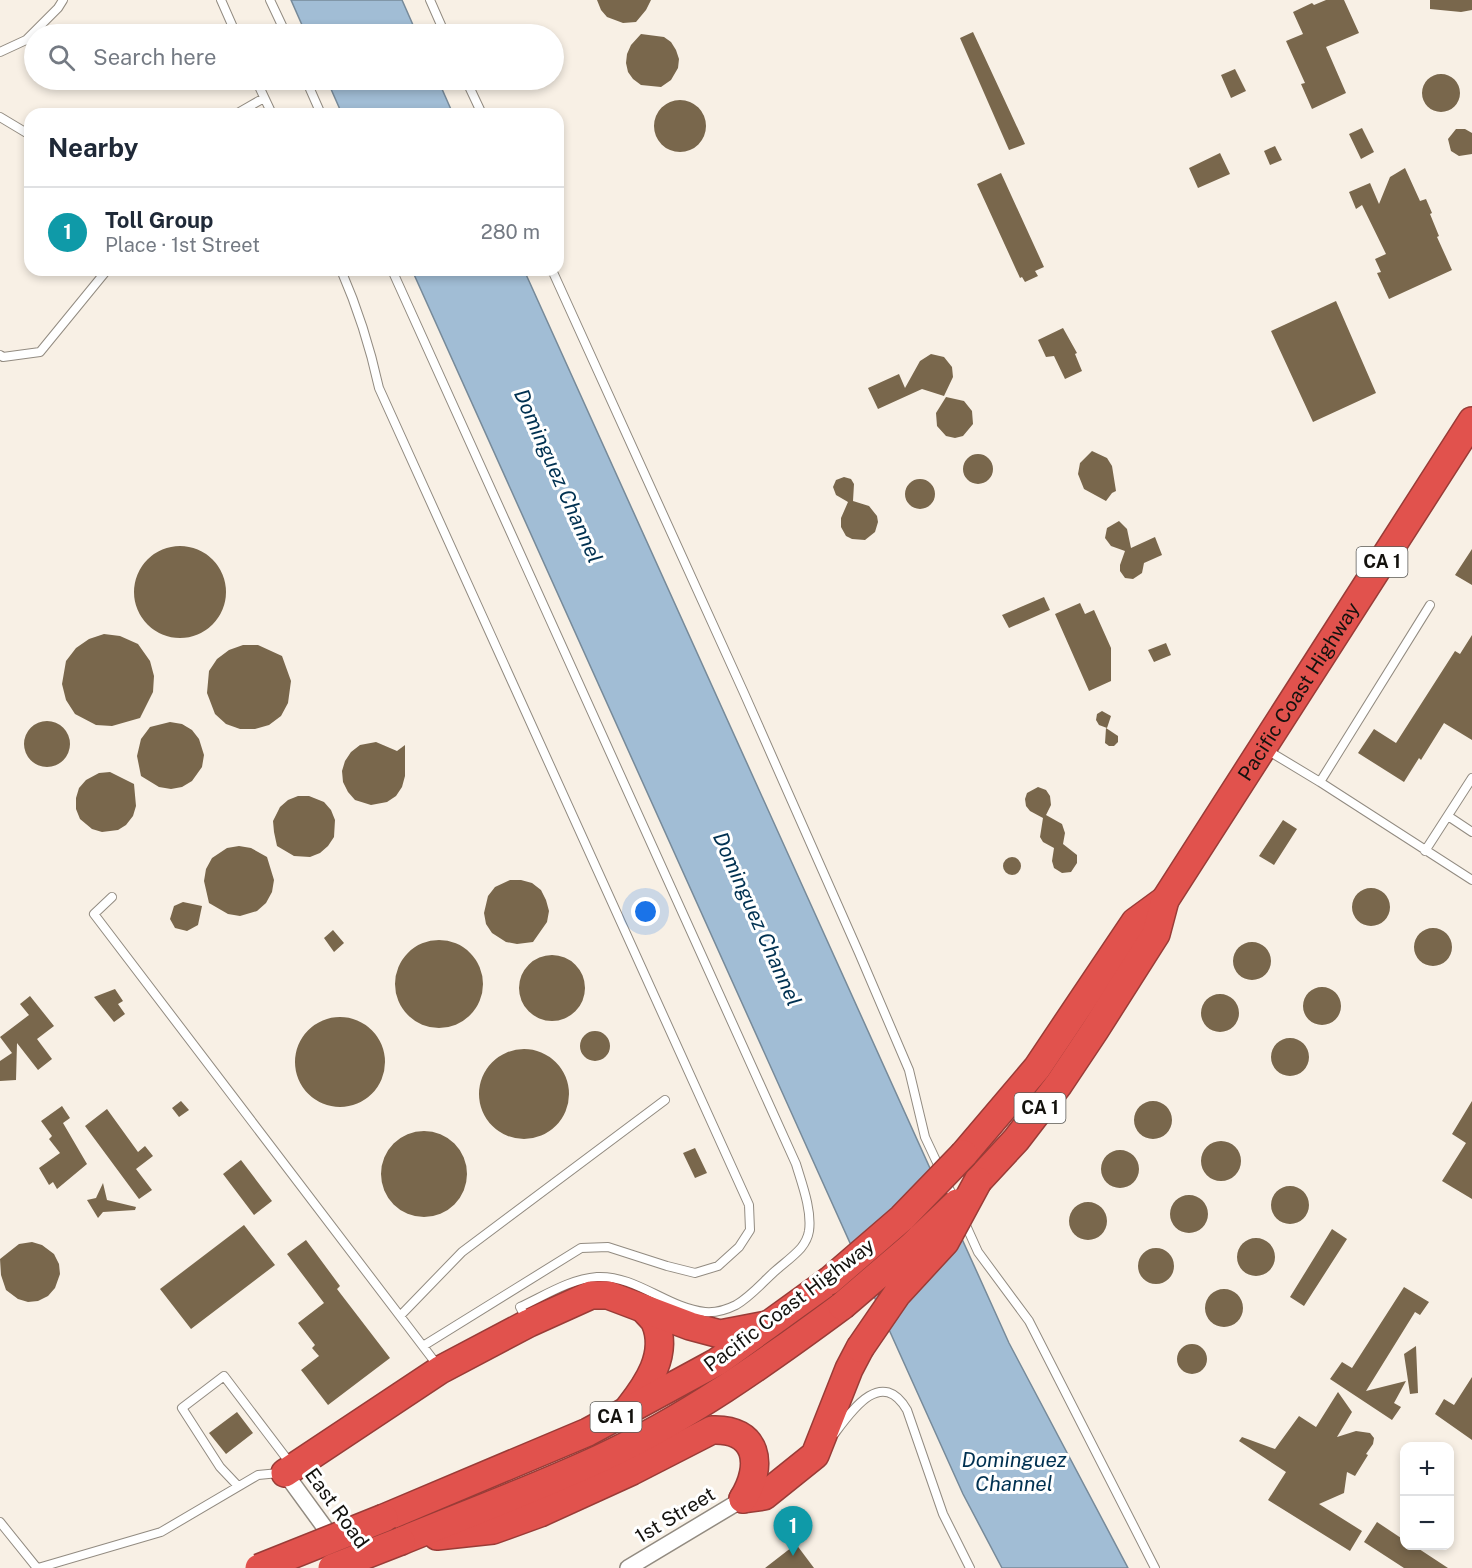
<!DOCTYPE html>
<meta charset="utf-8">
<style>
:root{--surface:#fff;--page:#f6f6f7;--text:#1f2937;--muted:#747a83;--line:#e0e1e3;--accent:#8e3aa9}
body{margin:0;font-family:"Public Sans",sans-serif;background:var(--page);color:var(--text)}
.controls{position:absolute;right:18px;bottom:18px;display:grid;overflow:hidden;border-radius:12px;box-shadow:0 3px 9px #0003}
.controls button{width:54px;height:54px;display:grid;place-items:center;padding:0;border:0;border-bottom:2px solid var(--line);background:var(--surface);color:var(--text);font:30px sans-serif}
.you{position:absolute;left:646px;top:912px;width:21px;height:21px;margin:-15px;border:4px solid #fff;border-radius:50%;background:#1a73e8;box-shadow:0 0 0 9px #1a73e833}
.badge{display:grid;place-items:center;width:39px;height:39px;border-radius:50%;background:var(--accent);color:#fff;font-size:20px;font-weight:700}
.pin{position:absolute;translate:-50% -50px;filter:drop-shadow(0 2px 3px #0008)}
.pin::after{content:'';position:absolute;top:32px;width:21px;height:18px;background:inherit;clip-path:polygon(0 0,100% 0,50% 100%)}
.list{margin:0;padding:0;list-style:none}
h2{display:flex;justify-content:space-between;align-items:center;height:78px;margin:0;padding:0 24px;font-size:26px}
h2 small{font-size:20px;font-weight:400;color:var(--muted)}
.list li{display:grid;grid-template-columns:39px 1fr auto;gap:18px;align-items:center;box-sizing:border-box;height:90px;padding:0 24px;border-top:2px solid var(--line)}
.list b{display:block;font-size:22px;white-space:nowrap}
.list p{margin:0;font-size:20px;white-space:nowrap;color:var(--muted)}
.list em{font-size:20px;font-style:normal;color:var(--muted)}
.icon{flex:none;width:33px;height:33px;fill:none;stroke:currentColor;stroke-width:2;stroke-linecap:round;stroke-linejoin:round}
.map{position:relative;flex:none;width:1472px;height:1568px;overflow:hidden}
.search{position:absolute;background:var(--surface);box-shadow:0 3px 9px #0003;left:24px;top:24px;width:540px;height:66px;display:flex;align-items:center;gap:15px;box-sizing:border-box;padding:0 21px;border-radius:33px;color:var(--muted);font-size:22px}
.panel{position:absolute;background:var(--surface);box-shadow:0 3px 9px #0003;left:24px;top:108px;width:540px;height:168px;border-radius:18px}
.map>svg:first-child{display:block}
.water{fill:#a1bdd5;stroke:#778a99;stroke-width:1.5}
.building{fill:#79674c}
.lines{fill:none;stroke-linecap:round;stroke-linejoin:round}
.lane-casing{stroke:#928b81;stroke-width:10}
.street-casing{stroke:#928b81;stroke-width:18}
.highway-casing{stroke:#993c37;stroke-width:30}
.lane{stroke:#fff;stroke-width:8}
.street{stroke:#fff;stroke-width:15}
.highway{stroke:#e1524d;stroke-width:27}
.highway-bridge-casing{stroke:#993c37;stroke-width:30;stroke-linecap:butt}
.highway-bridge{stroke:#e1524d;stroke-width:27}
.labels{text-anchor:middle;stroke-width:6;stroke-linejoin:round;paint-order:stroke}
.shield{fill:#fff;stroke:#5a5956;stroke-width:1.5}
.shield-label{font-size:18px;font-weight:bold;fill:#14120e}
.street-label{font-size:20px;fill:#14120e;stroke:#fff}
.water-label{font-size:21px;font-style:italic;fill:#003151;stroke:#fff}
</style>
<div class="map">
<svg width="1472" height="1568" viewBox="0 0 1472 1568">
<rect width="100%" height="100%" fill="#f8f0e5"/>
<path class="water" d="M291,0H402L417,34H306Z
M327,80H438L453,114H342Z
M412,270H524L1009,1343L1128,1568H1002L963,1494Z"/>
<path class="building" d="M597,0H651L646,10L636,22L623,23L607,17L601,10Z
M1326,0H1344L1359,33L1326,47L1346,93L1312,109L1301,84L1305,83L1286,41L1303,34L1293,12L1312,3L1314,5Z
M1430,0H1472V10L1461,12L1430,9Z
M973,32L1025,144L1009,150L960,38Z
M641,34L664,37L671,42L676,50L679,59L678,68L671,80L661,87L641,85L633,79L628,72L626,63L627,54L631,45Z
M1235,69L1246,91L1231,98L1221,75Z
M1422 93a19 19 0 1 1 38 0a19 19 0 1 1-38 0Z
M654 126a26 26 0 1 1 52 0a26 26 0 1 1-52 0Z
M1362,128L1374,152L1361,159L1349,134Z
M1456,129H1465L1472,133V154L1459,156L1451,151L1448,139Z
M1275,146L1282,160L1270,165L1264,151Z
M1220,153L1230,174L1198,188L1189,168Z
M1405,168L1420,201L1426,199L1432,213L1430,214L1439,236L1437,237L1452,270L1389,299L1377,273L1381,272L1375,259L1386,254L1362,205L1356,209L1349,192L1370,183L1379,204L1390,177Z
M1001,173L1044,267L1035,271L1038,276L1025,282L1022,277L1020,278L977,184Z
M1336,301L1376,393L1313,422L1271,331Z
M1063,328L1077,353L1075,354L1082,371L1065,379L1054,356L1046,357L1038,340Z
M931,354L944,357L952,367L953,377L944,396L922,389L878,409L868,388L899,374L905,388L920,361Z
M946,397L964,401L972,411L973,424L963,436L955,438L946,436L937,426L936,413Z
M1092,451L1107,458L1112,466L1116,491L1112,493L1106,501L1084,489L1078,474L1080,463Z
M963 469a15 15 0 1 1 30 0a15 15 0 1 1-30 0Z
M844,477L851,479L854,484L853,501L869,506L877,516L878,522L875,532L865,540L852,539L846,536L841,527V518L848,502L836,495L833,487L836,480Z
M905 494a15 15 0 1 1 30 0a15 15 0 1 1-30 0Z
M1119,521L1127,529L1131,548L1155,537L1162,555L1144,563L1142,573L1133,579L1125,578L1120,571V565L1125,551L1111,546L1105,538L1107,528Z
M134 592a46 46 0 1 1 92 0a46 46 0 1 1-92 0Z
M1472,549V585L1455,575Z
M1044,597L1050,610L1009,628L1002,615Z
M1080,603L1085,614L1094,610L1111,648V681L1089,691L1055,614Z
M104,634L120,636L138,644L150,661L154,676L153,692L140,718L112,726L96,725L75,714L66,700L62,684L66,661L76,648L89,639Z
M1472,635V740L1444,723L1421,760L1419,758L1404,782L1358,753L1374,729L1396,743L1455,651L1460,654Z
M1166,643L1171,655L1154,662L1148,650Z
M243,645H258L282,656L291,681L288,703L281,716L269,725L255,729H240L226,724L215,714L207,693L209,671L217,659L229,650Z
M1102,711L1111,716L1107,728L1099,725L1096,720L1097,714Z
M24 744a23 23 0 1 1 46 0a23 23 0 1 1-46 0Z
M170,722L182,724L192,730L199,739L204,755L202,767L192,781L182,787L171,789L159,787L141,776L137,756L141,739L150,727Z
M1106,728L1118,736V742L1114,746H1109L1105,743Z
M376,742L397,751L405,745V776L402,787L396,796L387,802L371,805L355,800L348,792L343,782L342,771L345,761L351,752L360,745Z
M110,772L134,784L136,806L133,816L126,825L118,830L102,832L92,829L80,819L76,809V798L79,788L86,780L99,773Z
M1038,787L1046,790L1050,796L1051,805L1046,815L1062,824L1065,833L1063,844L1077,855V863L1071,872L1062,873L1054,868L1052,861L1054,848L1043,842L1040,837L1043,818L1030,811L1026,806L1025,799L1027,793Z
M298,796H309L324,802L331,810L335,820L334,837L328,846L320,853L310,857L294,856L277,846L274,832L273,821L280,807L288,800Z
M1283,820L1297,829L1274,865L1259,856Z
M239,846L251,848L267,857L274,880L272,892L266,903L257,911L240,916L228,914L209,903L204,881L206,869L212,858L227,848Z
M1003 866a9 9 0 1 1 18 0a9 9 0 1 1-18 0Z
M510,880H521L532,883L541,890L546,900L549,911L547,922L533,942L517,944L506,942L492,933L486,924L484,913L488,896L495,887Z
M1352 907a19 19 0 1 1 38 0a19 19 0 1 1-38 0Z
M183,902L202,906L198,925L187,931L175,928L170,919L174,906Z
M1414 947a19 19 0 1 1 38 0a19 19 0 1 1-38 0Z
M333,930L344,943L334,952L324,938Z
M395 984a44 44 0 1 1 88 0a44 44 0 1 1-88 0Z
M1233 961a19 19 0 1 1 38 0a19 19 0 1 1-38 0Z
M519 988a33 33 0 1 1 66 0a33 33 0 1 1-66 0Z
M1303 1006a19 19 0 1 1 38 0a19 19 0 1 1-38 0Z
M115,989L123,1001L118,1004L125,1014L114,1022L94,997Z
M1201 1013a19 19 0 1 1 38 0a19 19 0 1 1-38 0Z
M30,996L54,1026L37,1039L52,1059L38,1070L17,1043L16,1080L0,1081V1061L12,1053L0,1037L29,1015L20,1004Z
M295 1062a45 45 0 1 1 90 0a45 45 0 1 1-90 0Z
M580 1046a15 15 0 1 1 30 0a15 15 0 1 1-30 0Z
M1271 1057a19 19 0 1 1 38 0a19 19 0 1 1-38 0Z
M479 1094a45 45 0 1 1 90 0a45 45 0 1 1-90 0Z
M181,1101L189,1110L179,1117L172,1108Z
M1472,1101V1199L1442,1181L1466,1143L1452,1134Z
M1134 1120a19 19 0 1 1 38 0a19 19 0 1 1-38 0Z
M62,1106L70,1118L63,1123L87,1164L57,1189L53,1182L49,1185L39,1168L60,1153L49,1139L52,1136L41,1121Z
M107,1109L138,1152L145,1146L153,1156L136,1169L152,1190L139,1199L85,1126Z
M381 1174a43 43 0 1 1 86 0a43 43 0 1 1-86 0Z
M1201 1161a20 20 0 1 1 40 0a20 20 0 1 1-40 0Z
M695,1148L707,1173L695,1178L683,1153Z
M1101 1169a19 19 0 1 1 38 0a19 19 0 1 1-38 0Z
M241,1160L272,1201L254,1215L223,1174Z
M103,1183L107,1200L136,1207L135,1210L103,1212L98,1218L87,1200L96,1198Z
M1271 1205a19 19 0 1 1 38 0a19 19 0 1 1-38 0Z
M1170 1214a19 19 0 1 1 38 0a19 19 0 1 1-38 0Z
M1069 1221a19 19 0 1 1 38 0a19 19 0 1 1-38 0Z
M244,1225L275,1265L191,1329L160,1289Z
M1332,1229L1347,1239L1304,1306L1290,1297Z
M1237 1257a19 19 0 1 1 38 0a19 19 0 1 1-38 0Z
M306,1240L340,1286L337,1289L390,1358L328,1405L301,1370L319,1356L312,1348L315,1345L298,1323L324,1303L287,1254Z
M32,1242L42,1245L54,1254L59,1264L60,1274L55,1288L48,1296L38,1301L28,1302L18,1299L6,1290L1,1275L0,1259L19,1244Z
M1138 1266a18 18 0 1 1 36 0a18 18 0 1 1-36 0Z
M1404,1287L1429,1302L1420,1315L1415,1312L1366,1391L1406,1381L1394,1403L1401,1407L1392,1420L1330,1379L1342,1362L1352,1368Z
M1205 1308a19 19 0 1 1 38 0a19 19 0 1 1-38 0Z
M1177 1359a15 15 0 1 1 30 0a15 15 0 1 1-30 0Z
M1416,1346L1418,1393L1410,1394L1404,1354Z
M1472,1377V1440L1435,1414L1444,1399L1454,1405Z
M1338,1392L1352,1412L1337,1437L1356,1431L1370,1433L1374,1438L1373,1444L1366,1454L1368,1455L1355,1476L1347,1472L1344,1493L1319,1504L1362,1531L1350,1551L1268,1500L1286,1472L1239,1441L1242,1437L1275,1449L1299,1416L1316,1427Z
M237,1412L253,1433L226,1454L209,1433Z
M1377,1522L1404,1540V1545H1413L1448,1568H1404L1364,1542Z
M796,1544L814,1568H765Z"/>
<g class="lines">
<defs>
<path id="lane" d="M221,0L236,34
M270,0L286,34
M430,0L445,34
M0,52L26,40L58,8L63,0
M256,80L272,114
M306,80L321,114
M466,80L482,114
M236,114L264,98
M0,117L30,135
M341,270C358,309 370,347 379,388L749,1205L750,1230L739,1247L718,1266L695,1273L667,1266L608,1247L581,1248L423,1346
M392,270L796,1164C802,1184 812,1210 809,1231C808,1237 805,1243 801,1248C793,1257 783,1264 774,1272C762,1283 750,1297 736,1305C726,1310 716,1313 705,1312C667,1308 636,1275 597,1277C570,1279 544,1296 520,1307L527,1320
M552,270L744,693L859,953L909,1070L925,1137L954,1199
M0,355L3,357L40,352L107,270
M1267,750L1320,782L1430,605
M1320,782L1472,880
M1448,816L1472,832
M1425,851L1472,778
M112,897L94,914L438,1366
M964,1221L978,1252L1029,1321L1155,1568
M400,1316L462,1252L665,1100
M835,1433C852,1410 882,1367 907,1410L943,1514L970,1568
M238,1486L220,1467L182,1408L224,1376L290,1463
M0,1522L37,1568
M38,1568L161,1532L258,1475L279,1473"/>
<path id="street" d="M285,1473L336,1543
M628,1568L743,1499"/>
<g id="highway">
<path d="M964,1154L1037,1068L1135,922L1165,900"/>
<path id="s1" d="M978,1181L1016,1140L1059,1084L1095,1030L1156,934L1165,900L1472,421"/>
<path d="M629,1408C647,1385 669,1354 655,1322C652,1317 646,1312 643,1308"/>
<path d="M285,1473L440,1370L529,1323L591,1295H608L690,1326L720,1334L767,1325"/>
<path d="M743,1499L764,1496L815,1455L849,1369L860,1348"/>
<path d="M384,1518L588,1432L717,1362L829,1281"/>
<path d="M437,1536L493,1530L540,1513L632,1471L712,1430C758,1428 764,1465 743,1499"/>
<path d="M401,1541C467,1514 534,1489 599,1459C686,1419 765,1363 842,1306"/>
</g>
</defs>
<use href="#lane" class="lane-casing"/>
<use href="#street" class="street-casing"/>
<use href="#highway" class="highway-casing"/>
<use href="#lane" class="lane"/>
<use href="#street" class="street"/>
<use href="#highway" class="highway"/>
<defs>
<path id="highway-bridge" d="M829,1281L902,1218L964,1154
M842,1306L912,1246L957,1203
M860,1348L897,1294L945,1242L978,1181
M259,1568L384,1518
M332,1568L401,1541"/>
</defs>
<use href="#highway-bridge" class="highway-bridge-casing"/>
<use href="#highway-bridge" class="highway-bridge"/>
</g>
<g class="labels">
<g class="shield">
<rect x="1356.5" y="547" width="51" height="30" rx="4.5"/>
<rect x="1014.5" y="1093" width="51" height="30" rx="4.5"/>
<rect x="590.5" y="1402" width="51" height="30" rx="4.5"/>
</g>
<g class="shield-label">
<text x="1382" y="568">CA 1</text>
<text x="1040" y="1114">CA 1</text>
<text x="616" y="1423">CA 1</text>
</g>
<g class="street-label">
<text dy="7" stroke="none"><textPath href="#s1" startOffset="588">Pacific Coast Highway</textPath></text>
<text transform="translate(789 1305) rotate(-37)" y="7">Pacific Coast Highway</text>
<text transform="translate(337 1508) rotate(54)" y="7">East Road</text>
<text transform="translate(675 1515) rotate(-31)" y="7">1st Street</text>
</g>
<g class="water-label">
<text transform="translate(558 476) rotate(66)" y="7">Dominguez Channel</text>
<text transform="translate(757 919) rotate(66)" y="7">Dominguez Channel</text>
<text x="1014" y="1467">Dominguez<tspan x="1014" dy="24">Channel</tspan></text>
</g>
</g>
</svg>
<div class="controls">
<button>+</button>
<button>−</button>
</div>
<div class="you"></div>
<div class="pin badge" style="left:793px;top:1556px;background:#0f9aa8">1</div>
<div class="search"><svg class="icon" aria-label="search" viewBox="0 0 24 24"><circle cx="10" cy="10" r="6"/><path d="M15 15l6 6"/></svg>Search here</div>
<section class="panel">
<h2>Nearby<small></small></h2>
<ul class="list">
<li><span class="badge" style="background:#0f9aa8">1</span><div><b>Toll Group</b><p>Place · 1st Street</p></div><em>280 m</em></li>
</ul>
</section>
</div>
